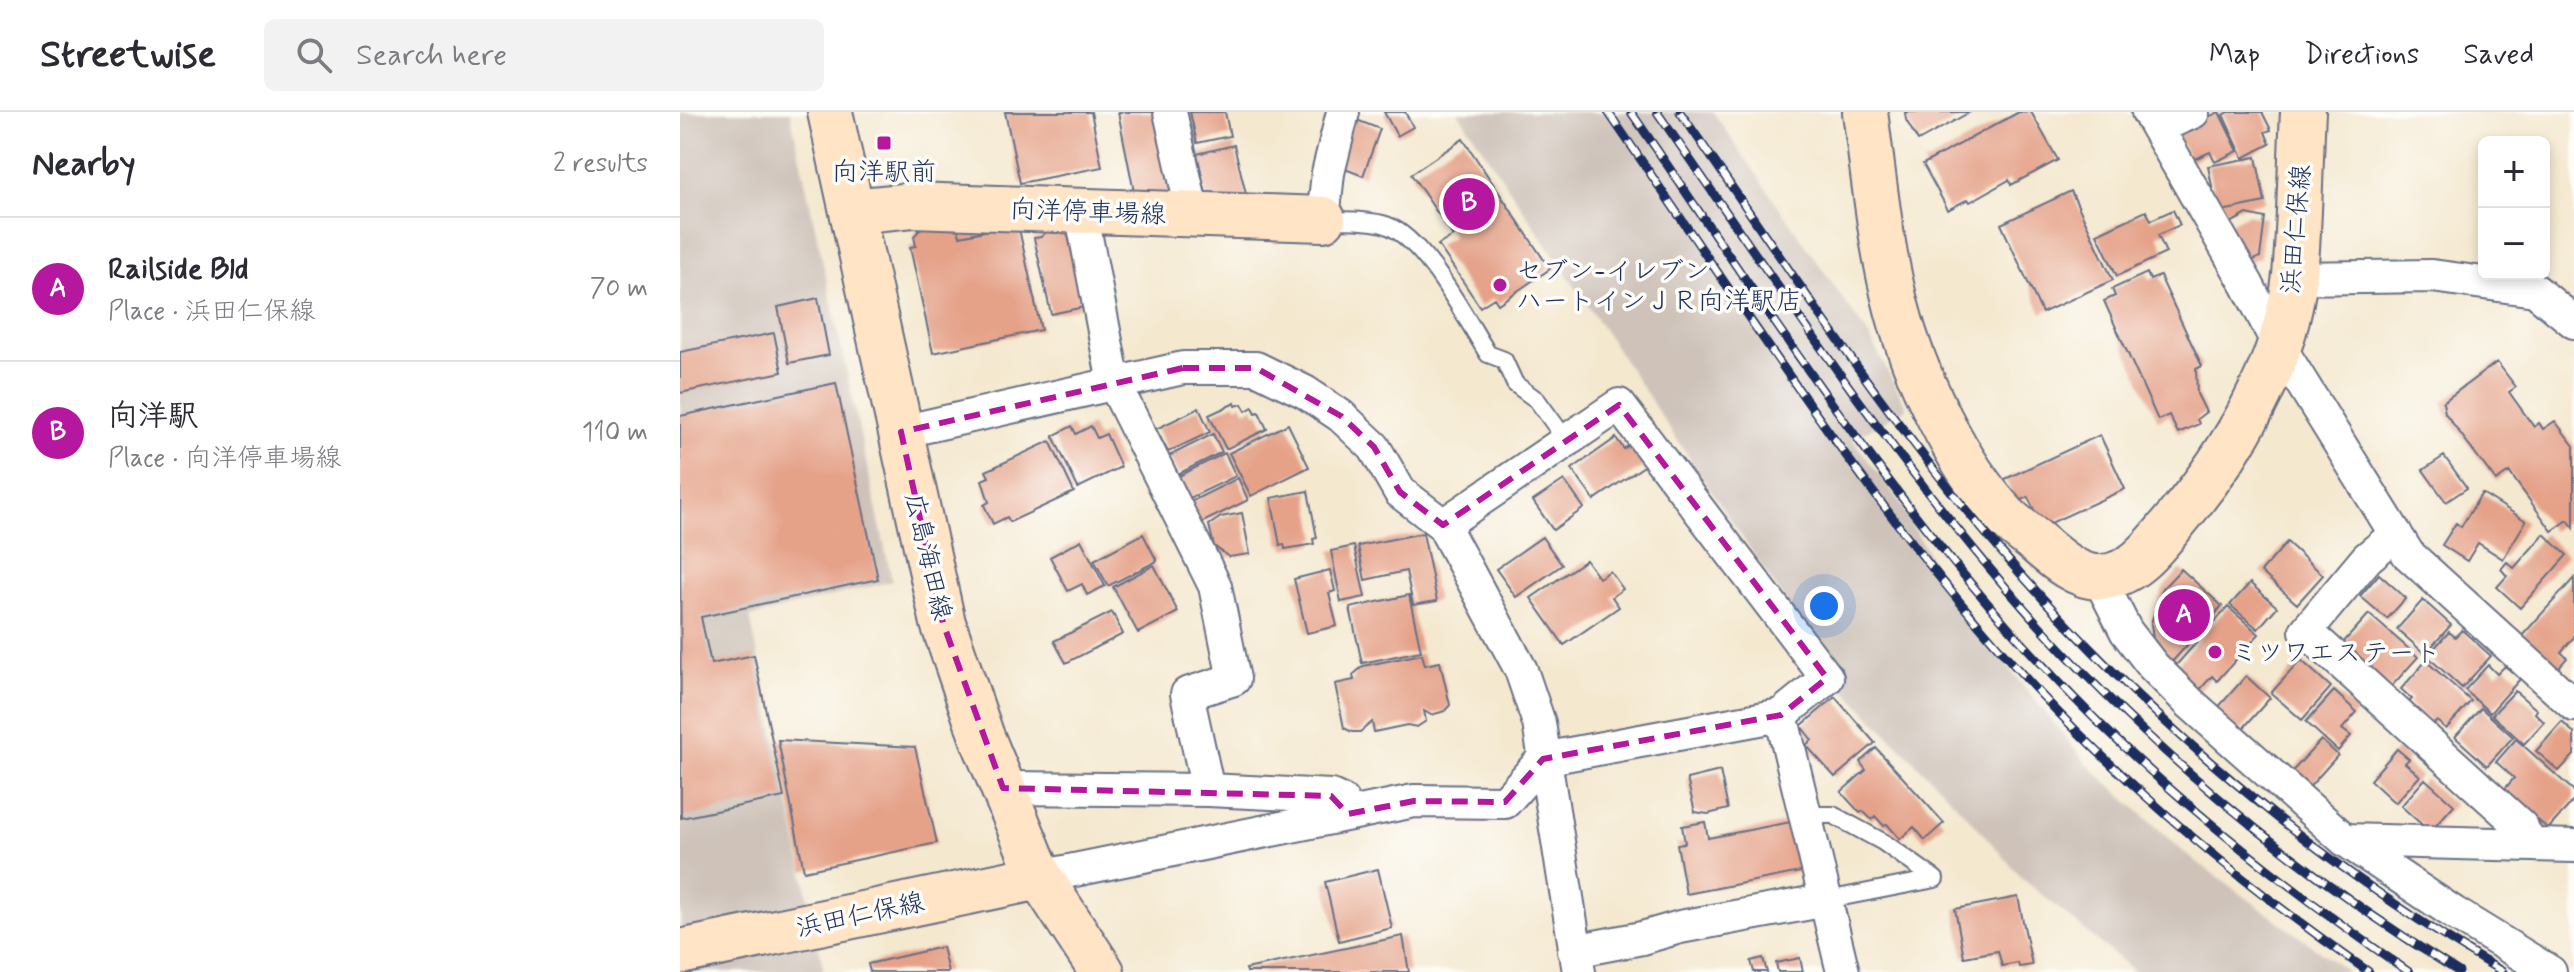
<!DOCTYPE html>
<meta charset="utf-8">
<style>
:root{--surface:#fff;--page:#f2f2f3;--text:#2b2b33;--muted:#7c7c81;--line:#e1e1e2;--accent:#b5179e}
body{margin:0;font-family:Mynerve,"Klee One",sans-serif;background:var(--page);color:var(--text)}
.controls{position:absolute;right:24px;top:24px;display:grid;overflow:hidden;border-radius:12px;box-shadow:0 4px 12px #0003}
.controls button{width:72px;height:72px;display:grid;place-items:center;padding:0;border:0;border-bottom:2px solid var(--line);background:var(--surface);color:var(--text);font:40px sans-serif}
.you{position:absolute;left:1144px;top:494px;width:28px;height:28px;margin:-20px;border:6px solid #fff;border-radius:50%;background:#1a73e8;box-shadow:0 0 0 12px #1a73e833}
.badge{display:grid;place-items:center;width:52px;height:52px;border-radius:50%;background:var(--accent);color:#fff;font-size:26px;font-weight:700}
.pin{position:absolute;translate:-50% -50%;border:4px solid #fff;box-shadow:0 2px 8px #0006}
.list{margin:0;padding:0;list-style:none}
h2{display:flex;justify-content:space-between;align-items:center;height:104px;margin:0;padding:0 32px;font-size:34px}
h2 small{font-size:26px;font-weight:400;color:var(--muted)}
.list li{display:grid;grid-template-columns:52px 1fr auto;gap:24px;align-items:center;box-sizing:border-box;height:144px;padding:0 32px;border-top:2px solid var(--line)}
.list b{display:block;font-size:30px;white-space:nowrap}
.list p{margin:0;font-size:26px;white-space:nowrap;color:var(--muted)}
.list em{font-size:26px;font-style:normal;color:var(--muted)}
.icon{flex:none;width:44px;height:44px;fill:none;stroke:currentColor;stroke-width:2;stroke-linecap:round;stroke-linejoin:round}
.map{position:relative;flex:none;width:1894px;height:860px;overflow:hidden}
header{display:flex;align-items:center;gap:48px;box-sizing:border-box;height:112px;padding:0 40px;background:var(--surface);border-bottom:2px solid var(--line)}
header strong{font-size:38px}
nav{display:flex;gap:44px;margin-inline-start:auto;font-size:28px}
.search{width:560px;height:72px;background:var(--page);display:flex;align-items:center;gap:20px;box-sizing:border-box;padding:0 28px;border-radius:12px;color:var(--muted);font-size:30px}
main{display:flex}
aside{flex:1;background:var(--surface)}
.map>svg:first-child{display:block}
.industrial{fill:#cec2b9}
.building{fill:#e5a289}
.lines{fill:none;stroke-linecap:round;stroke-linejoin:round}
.lane-casing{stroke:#677086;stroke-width:20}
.street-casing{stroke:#677086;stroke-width:36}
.secondary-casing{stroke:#677086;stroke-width:48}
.lane{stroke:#fff;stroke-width:16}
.street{stroke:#fff;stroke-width:32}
.secondary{stroke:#ffe4c6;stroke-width:44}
.rail-casing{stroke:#1b2f5e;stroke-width:9}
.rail{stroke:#fdfcf7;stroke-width:6;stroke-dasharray:18;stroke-linecap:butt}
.marked{fill:none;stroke:#b5179e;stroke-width:6;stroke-dasharray:16 10;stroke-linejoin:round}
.poi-dot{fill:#b5179e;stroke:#fdfcf7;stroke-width:3}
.labels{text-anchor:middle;stroke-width:7;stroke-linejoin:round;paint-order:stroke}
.poi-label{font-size:26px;fill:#1b2f5e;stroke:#fdfcf7;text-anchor:start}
.street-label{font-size:26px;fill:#1b2f5e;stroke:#fdfcf7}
</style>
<header>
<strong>Streetwise</strong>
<div class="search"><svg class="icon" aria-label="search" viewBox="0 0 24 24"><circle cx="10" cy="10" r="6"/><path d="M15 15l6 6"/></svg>Search here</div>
<nav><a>Map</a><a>Directions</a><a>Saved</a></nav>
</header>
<main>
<aside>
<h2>Nearby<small>2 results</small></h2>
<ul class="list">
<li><span class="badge">A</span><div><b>Railside Bld</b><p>Place · 浜田仁保線</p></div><em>70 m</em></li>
<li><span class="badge">B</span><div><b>向洋駅</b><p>Place · 向洋停車場線</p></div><em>110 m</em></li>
</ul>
</aside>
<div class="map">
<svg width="1894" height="860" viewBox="0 0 1894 860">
<rect width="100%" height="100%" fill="#fdfcf7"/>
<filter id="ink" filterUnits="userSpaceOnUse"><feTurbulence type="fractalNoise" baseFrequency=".0125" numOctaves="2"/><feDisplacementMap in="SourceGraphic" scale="16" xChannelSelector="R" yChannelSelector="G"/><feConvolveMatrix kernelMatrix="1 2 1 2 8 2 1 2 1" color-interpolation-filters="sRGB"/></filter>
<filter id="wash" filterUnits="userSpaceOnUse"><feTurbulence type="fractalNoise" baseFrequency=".006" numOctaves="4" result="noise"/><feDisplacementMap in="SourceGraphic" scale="32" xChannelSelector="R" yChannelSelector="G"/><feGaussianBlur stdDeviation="1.8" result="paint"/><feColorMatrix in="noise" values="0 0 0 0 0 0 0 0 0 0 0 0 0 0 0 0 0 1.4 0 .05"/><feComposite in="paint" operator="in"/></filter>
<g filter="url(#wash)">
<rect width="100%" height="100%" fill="#f4e8cf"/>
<path class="industrial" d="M0,0H110L212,469L70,505L144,860H0Z
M778,0H1033L1189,224L1227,296L1172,327L1218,387L1272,486L1408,653L1506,742L1668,860H1455L1343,767L1294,711L1163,576Z"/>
<g id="blocks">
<path class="building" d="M325,0H411L422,55L340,71Z
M438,0H480L497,82L456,90Z
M510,0H545L550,24L517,31Z
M704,0H725L733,15L717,24Z
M1225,0H1290L1238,29L1226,8Z
M1339,0H1351L1378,48L1331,73L1329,68L1290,90L1288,87L1268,98L1243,52Z
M1539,0L1558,39L1535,50L1530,40L1510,49L1496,20Z
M1549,0H1582L1591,18L1585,20L1590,32L1563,46L1543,3Z
M674,7L700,17L683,64L657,54Z
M783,27L870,157L818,192L814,186L800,195L780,165L758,133L773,124L731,62Z
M554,33L567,86L529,95L517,42Z
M1576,45L1585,90L1537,100L1528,54Z
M1391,79L1433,168L1362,201L1321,112Z
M1493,98L1500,113L1478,123L1486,141L1437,164L1417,122L1466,99L1471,108Z
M1567,102L1585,106L1580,145L1565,152L1545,114Z
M275,110L280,124L338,112L361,218L253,241L230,135L236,134L234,124L245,112Z
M368,118L376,121L387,119L404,195L371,202L354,126L361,125Z
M1467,161L1470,168L1480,164L1522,254L1516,257L1517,282L1526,300L1517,307L1519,312L1498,321L1489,303L1478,308L1424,189L1435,184L1432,177Z
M138,186L149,243L109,251L98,195Z
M94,221L102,260L0,281V240Z
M1817,250L1836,275L1829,280L1854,315L1859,311L1863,317L1875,309L1894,334V416L1888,408L1872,419L1829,360L1816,369L1765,301L1763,290Z
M156,271L198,467L21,505L31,552L74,543L104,685L1,706L0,304Z
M555,291L556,294L562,292L566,299L573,295L576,301L579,300L587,317L546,337L529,303Z
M519,296L530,320L488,340L476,317Z
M608,312L629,355L571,384L549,341Z
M392,314L396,322L411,314L417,326L426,322L441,355L398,376L373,324Z
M533,322L542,340L498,362L489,344Z
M1420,323L1445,377L1362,415L1348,385L1336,391L1325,367Z
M936,326L944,337L952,331L967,352L914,388L892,357Z
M370,329L394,380L330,410L327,405L313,412L304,393L309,390L302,368L309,365L306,359Z
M545,341L556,364L510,386L499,364Z
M1764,344L1787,376L1766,390L1743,358Z
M558,366L568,388L521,411L510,390Z
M884,368L904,396L873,418L853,389Z
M628,379L637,426L633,427L634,432L605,437L604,432L600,433L591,386Z
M1802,381L1846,409L1823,447L1798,431L1787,449L1762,433L1776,411L1781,415Z
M562,401L570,442L549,445L534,434L529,413L541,405Z
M743,421L757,489L733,493L726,459L685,468L678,434Z
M463,422L477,449L428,474L414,448Z
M1864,422L1887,443L1840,496L1817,475L1827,464L1821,457L1827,450L1834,456Z
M862,425L882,453L836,485L816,457Z
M401,428L425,474L407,483L402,472L388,479L370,445Z
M1607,430L1643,463L1617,492L1581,460Z
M674,434L685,485L661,490L651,439Z
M906,448L919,466L930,459L943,477L932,485L939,495L884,533L851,486Z
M474,453L498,500L458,521L433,475Z
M1501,457L1542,494L1491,551L1474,535L1471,511L1483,476Z
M650,458L655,479L649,481L657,514L627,521L614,467Z
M1699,462L1726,486L1707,507L1680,484Z
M1894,466V525L1881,540L1887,546L1877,557L1841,525Z
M1570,471L1597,495L1578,517L1550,493Z
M729,483L741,539L682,551L670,496Z
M1743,488L1771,513L1745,542L1717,517Z
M1548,495L1579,522L1537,569L1532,564L1517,581L1491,559Z
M432,500L443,522L386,551L374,529Z
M1689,502L1738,545L1709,577L1661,533Z
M1782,518L1811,544L1782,576L1747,544L1769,520L1775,525Z
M742,542L745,553L760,550L770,593L765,599L751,603L744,599L746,609L737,615L727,613L694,620L692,610L680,620H672L664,616L655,572L674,568L673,563L683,554Z
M1621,548L1651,575L1622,608L1591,581Z
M1746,549L1791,589L1766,617L1757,609L1753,613L1728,591L1732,587L1721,577Z
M1808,553L1817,562L1825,554L1840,567L1810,601L1785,578Z
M1566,564L1590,586L1559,621L1535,599Z
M1654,579L1677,600L1662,617L1671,624L1658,639L1626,610Z
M1835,579L1857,598L1855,601L1864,610L1844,632L1812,603Z
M1155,585L1195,631L1155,665L1126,633L1132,628L1121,614Z
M1801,596L1833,625L1807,654L1775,625Z
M1882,610L1894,621V643L1879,659L1856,639Z
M1836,627L1894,679V688L1868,717L1824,678L1834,666L1816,650Z
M98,628L235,635L257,731L124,759Z
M1641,628L1658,643L1625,680L1607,665Z
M1196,636L1264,711L1245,728L1234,715L1220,727L1207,712L1204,714L1195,704L1192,708L1183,699L1180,701L1161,680L1186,658L1180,650Z
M1717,637L1729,647L1725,651L1740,664L1715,691L1690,668Z
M1040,659L1048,697L1028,702L1015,700L1007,667Z
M1745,667L1774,693L1750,720L1721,694Z
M1116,709L1126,759L1006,782L997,732L1005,731L1002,714L1025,710L1028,726Z
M698,757L712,816L659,829L645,770Z
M1338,785L1352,853L1339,855L1338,851L1322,854L1318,839L1284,845L1275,797Z
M723,824L729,860H567L566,857Z
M262,835L268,860H190L188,852Z
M1083,846L1087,860H1074L1071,849Z
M1120,846L1123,860H1098L1096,851Z"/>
</g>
</g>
<g filter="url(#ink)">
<use href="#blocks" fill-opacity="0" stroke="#677086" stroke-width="2"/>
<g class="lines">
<defs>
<path id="lane" d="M645,108C664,109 688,107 706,113C745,127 786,207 808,242L824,248L835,272L857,288L886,328
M1127,703H1153L1203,730L1255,767L1147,788"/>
<path id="street" d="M490,0L513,103
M1468,0L1567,172L1599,234L1728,442L1894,593
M1477,16L1513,0
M401,99L434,271L535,474L554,567L507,582L528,678
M643,107L648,61L663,0
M1615,166L1752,164L1855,178L1894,210
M221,320L503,256H576L625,280L661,304L694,335L720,380L763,413L841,558L859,611L899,860
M763,413L939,293L1147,566L1101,603L1163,860
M1716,422L1687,446L1626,519L1841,714L1850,732
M1419,466L1446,519L1473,554L1510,591L1665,728L1774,801L1870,860
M323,676L528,678L651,684L662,689L668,702
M1665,728L1894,734
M360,765L734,689L825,690L863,647L1101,603
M894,839L962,826L1000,815L1147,788"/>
<path id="secondary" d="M150,0L263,511L302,625L360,765L422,860
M1185,0C1194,65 1200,133 1217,197C1234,262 1278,355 1325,404C1334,413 1344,420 1353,427C1371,442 1395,466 1420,465C1453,465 1476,432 1495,409C1552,342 1606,253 1615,163C1620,109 1620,54 1623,0
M172,99L233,93L643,107
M0,840L360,765"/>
</defs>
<use href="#lane" class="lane-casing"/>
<use href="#street" class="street-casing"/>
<use href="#secondary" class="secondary-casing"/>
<use href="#lane" class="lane"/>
<use href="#street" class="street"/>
<use href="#secondary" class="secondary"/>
<defs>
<path id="rail" d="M928,0C1063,195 1192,399 1353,574C1454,682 1568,776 1689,860
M951,0C1095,209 1232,426 1413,605C1510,701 1617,783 1729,860
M977,0C1090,162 1199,328 1328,478C1456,627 1612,757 1779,860
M1000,0C1091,130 1178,264 1278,388C1430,576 1614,738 1823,860"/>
</defs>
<use href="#rail" class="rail-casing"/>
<use href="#rail" class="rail"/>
</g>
</g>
<path class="marked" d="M503,256H576L661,304L694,335L720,380L763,413L939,293L1147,566L1101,603L863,647L825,690L734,689L668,702L651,684L323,676L263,511L221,320Z"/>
<g class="poi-dot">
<rect x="196" y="23" width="16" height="16" rx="4"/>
<circle cx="820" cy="173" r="8"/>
<circle cx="1535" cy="540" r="8"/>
</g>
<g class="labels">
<g class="poi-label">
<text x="204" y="68" text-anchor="middle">向洋駅前</text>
<text x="836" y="167">セブン-イレブン<tspan x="836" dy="30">ハートインＪＲ向洋駅店</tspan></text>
<text x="1551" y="549">ミツワエステート</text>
</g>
<g class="street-label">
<text transform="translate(408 99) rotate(2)" y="9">向洋停車場線</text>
<text transform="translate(1615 117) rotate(-85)" y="9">浜田仁保線</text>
<text transform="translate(249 444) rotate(77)" y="9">広島海田線</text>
<text transform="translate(180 802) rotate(-12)" y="9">浜田仁保線</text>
</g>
</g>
</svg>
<div class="controls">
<button>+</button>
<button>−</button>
</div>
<div class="you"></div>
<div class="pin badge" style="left:1504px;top:503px">A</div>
<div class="pin badge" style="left:789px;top:92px">B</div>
</div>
</main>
